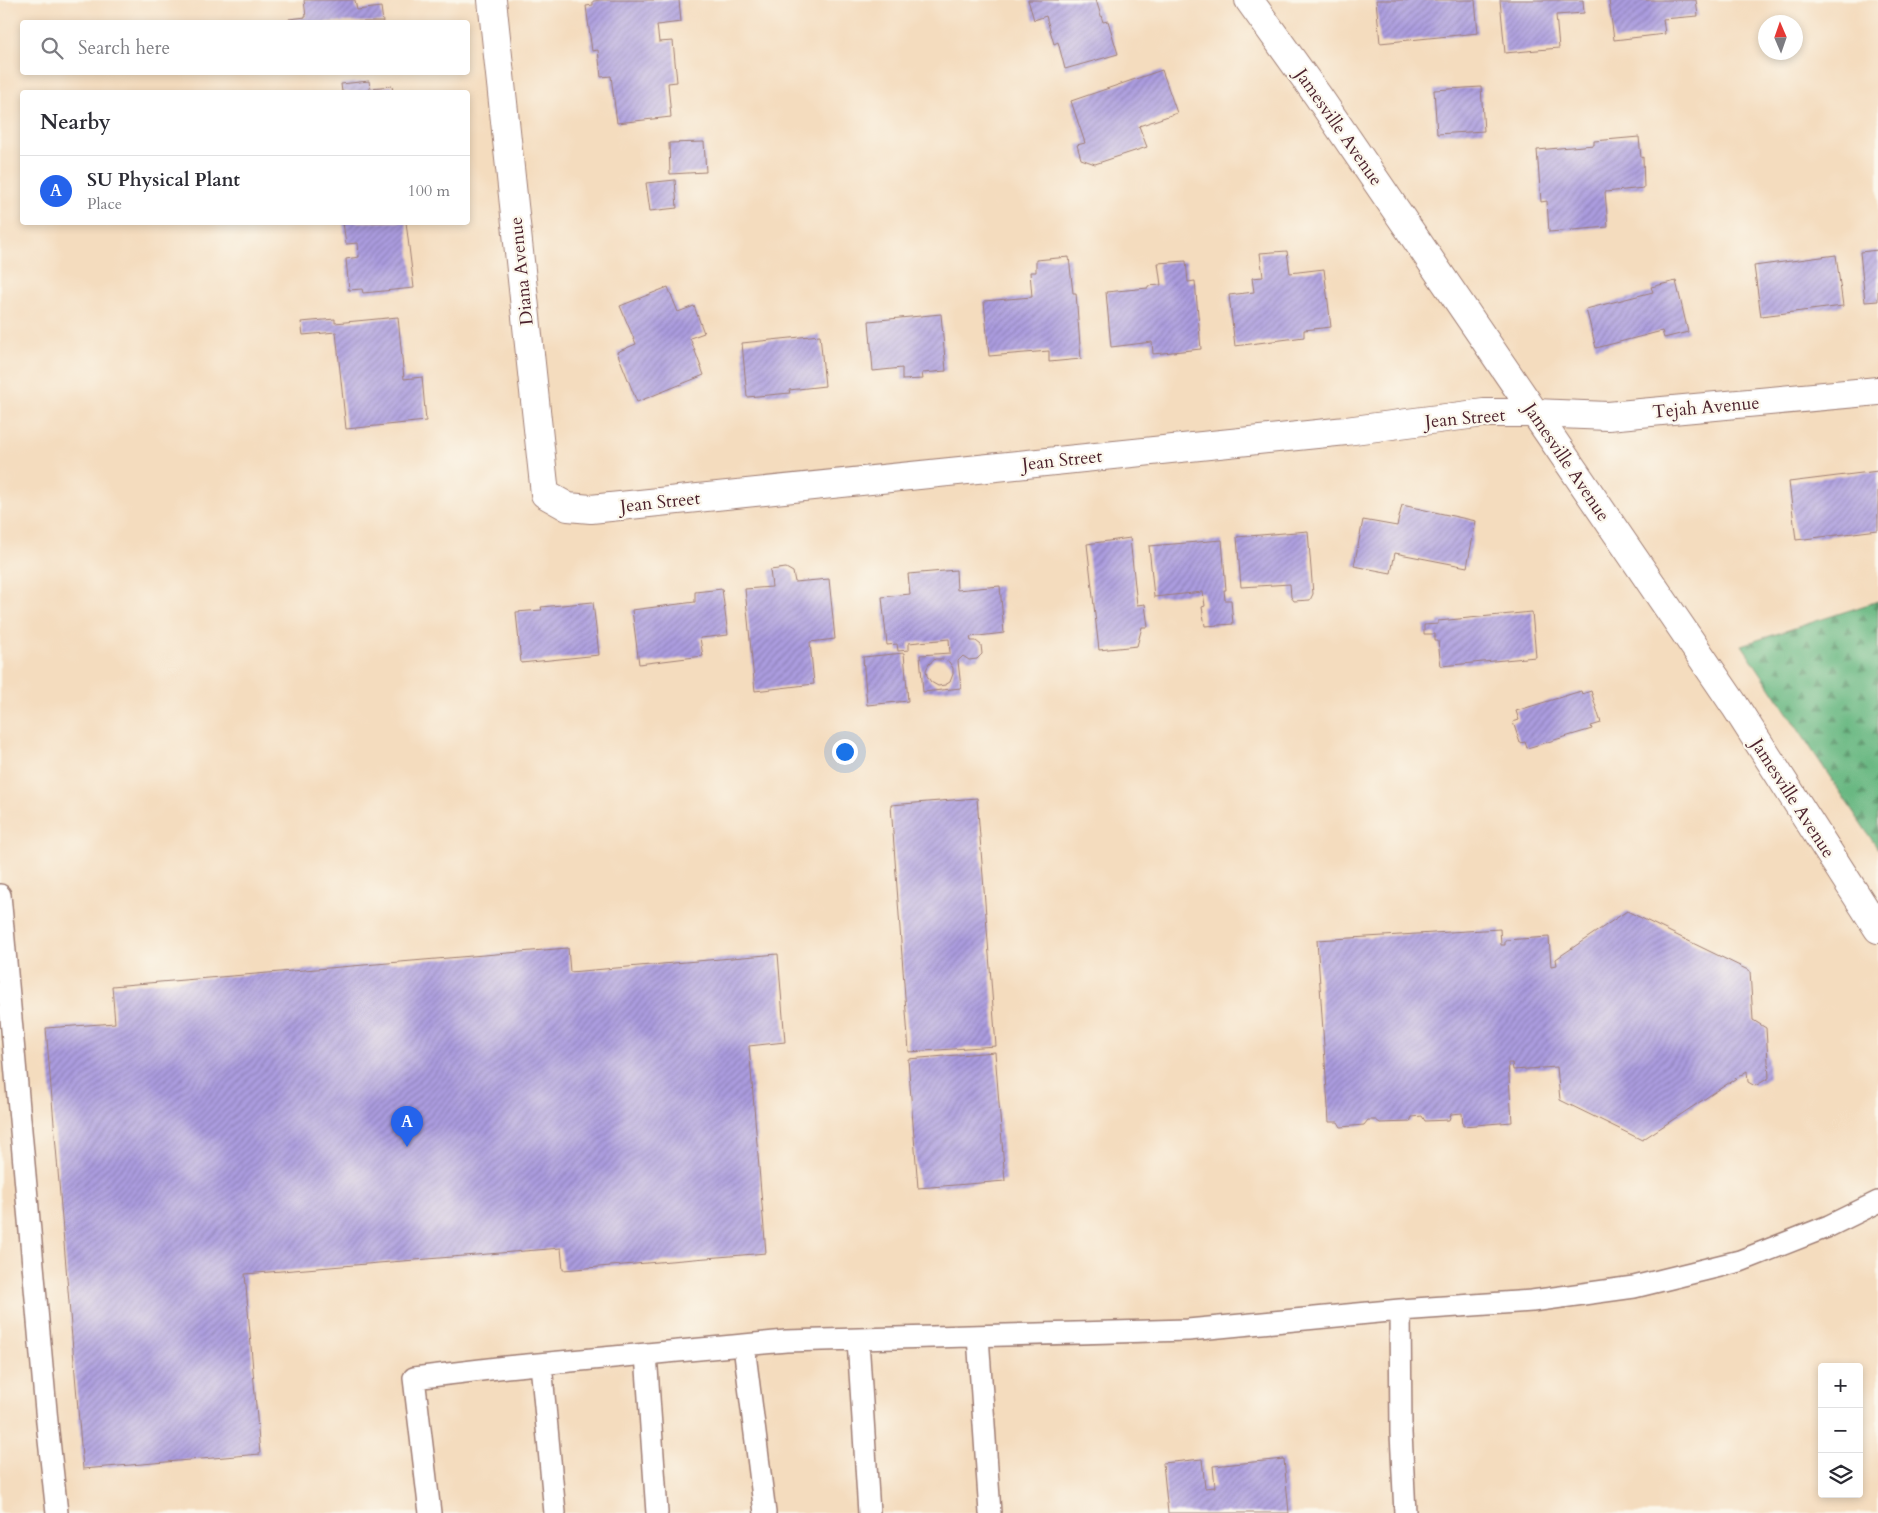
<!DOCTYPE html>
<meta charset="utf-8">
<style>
:root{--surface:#fff;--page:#f2f2f3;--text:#2b2b33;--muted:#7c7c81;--line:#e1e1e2;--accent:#2563eb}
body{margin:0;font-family:Cardo,serif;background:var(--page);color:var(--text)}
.controls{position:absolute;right:15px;bottom:15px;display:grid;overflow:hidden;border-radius:5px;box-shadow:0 2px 8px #0003}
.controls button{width:45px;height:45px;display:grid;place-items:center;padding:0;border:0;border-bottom:1px solid var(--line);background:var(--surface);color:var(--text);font:25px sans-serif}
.compass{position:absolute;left:1758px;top:15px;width:45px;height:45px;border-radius:50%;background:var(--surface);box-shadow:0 2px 8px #0003;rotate:358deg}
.you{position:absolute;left:844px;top:751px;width:18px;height:18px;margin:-12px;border:4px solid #fff;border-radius:50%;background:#1a73e8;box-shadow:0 0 0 8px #1a73e833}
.badge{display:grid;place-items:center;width:32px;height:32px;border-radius:50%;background:var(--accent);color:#fff;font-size:16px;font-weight:700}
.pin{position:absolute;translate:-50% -41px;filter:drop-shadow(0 1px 2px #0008)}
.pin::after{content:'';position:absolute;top:26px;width:18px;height:15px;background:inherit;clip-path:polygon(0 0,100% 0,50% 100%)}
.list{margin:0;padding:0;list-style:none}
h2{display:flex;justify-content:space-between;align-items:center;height:65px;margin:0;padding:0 20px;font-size:21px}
h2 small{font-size:16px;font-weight:400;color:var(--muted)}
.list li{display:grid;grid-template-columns:32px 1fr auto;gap:15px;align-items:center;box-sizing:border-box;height:70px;padding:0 20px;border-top:1px solid var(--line)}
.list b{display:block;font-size:19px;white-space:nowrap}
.list p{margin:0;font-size:16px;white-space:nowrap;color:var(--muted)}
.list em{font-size:16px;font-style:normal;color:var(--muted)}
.icon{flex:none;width:28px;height:28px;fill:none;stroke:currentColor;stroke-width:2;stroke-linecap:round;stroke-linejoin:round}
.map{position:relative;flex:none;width:1878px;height:1513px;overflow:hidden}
.search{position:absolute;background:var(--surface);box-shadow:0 2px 8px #0003;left:20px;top:20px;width:450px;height:55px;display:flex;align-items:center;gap:12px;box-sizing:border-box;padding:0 18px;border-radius:5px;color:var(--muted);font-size:19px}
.panel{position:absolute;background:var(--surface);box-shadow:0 2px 8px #0003;left:20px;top:90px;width:450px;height:135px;border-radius:5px}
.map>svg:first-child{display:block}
.forest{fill:url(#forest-firs);stroke:#5a6c56}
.building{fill:url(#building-hatch);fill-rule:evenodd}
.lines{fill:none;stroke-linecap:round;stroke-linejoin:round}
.service-casing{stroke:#9f7e74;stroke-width:24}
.minor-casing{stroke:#9f7e74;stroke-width:30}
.tertiary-casing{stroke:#9f7e74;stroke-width:30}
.service{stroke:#fff;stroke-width:21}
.minor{stroke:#fff;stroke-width:28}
.tertiary{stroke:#fff;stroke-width:28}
.labels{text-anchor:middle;stroke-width:4.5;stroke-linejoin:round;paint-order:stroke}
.street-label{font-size:18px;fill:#4a1f2b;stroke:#fbf7ec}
</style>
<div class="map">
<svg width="1878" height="1513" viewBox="0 0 1878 1513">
<defs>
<pattern id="forest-firs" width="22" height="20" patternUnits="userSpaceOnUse" patternTransform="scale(1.25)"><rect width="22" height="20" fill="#69b882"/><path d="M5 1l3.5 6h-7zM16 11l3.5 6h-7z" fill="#58956b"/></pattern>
<pattern id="building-hatch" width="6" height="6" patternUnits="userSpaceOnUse" patternTransform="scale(1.25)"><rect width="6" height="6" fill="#ab9cdf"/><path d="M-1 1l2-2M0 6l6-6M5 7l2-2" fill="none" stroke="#8d7fb5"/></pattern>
</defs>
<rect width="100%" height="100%" fill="#fbf7ec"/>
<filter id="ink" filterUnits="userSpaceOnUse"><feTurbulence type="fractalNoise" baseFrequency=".02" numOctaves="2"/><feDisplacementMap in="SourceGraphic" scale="10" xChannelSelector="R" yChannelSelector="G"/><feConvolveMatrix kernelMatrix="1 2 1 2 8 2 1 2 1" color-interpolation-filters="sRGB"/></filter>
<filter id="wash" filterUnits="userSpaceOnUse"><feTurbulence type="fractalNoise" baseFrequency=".0096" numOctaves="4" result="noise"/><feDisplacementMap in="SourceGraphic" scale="20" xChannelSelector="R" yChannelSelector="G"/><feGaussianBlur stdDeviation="1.12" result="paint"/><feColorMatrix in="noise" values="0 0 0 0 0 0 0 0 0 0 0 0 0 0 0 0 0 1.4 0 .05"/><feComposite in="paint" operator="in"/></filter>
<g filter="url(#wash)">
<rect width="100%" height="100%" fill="#f4dcbe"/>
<path class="forest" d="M1878,601V849L1742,645Z"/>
<g id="blocks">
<path class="building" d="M304,0H355L357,10L381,7L383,22H289V19L306,17Z
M601,0H679L681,22L657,25L659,42L673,41L677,82L668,83L671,117L617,123L611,76L601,77L598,50L592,51L586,6L593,5V1Z
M1028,0H1096L1103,22L1108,21L1118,54L1065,69L1058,42L1054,44L1046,16L1034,20Z
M1376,0H1475L1478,33L1380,43Z
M1500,0H1583L1584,13L1556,15L1559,48L1505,53Z
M1609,0H1696L1698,16L1663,19L1665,34L1614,40Z
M1162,70L1177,113L1139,126L1147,147L1095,164L1081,159L1077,145L1085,143L1071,101Z
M369,81L370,88L392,86L393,92H342L341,84Z
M1481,87L1484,131L1437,134L1434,90Z
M1639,137L1641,158L1643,157L1644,188L1605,192L1608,227L1549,232L1547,201L1541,202L1537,150L1594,145V141Z
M704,142L706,172L670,174L669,143Z
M675,180L677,208L650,211L646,183Z
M343,222H406L414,288L363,293L362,289L349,290L346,259L359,257L358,243L346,244Z
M1878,250V301L1865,302L1860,252Z
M1287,251L1290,273L1324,269L1331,327L1304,330V337L1235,346L1229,295L1254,292L1252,278L1263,277L1260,253Z
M1836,255L1843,306L1761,316L1754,266Z
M1069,257L1073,293H1076L1081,359L1049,362V351L989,356L984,301L1032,297L1030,272H1036V260Z
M1186,261L1188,282L1195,281L1201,349L1153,354L1152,342L1111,347L1106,292L1148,288V286L1161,285L1158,263Z
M1676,281L1688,332L1664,338L1662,331L1596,348L1586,309L1653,292L1651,287Z
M668,287L678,312L694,306L704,333L690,338L704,375L637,402L617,352L636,344L620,306Z
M941,314L946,371L922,373L923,379L902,380V368L873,371L869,321Z
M398,317L404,379L422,377L426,421L346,429L336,332L303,335L301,322L335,319V323Z
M820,335L825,386L789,390L790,393L747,397L742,343Z
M1878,471V530L1796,540L1789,482Z
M1402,505L1476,521L1467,567L1395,553L1391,573L1354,566L1363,520L1397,526Z
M1308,531L1313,594L1310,600L1294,601L1291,597L1290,584L1241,587L1237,537Z
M1130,538L1137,605L1145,604L1148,627H1142L1137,646L1099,650L1087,544Z
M1222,540L1226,590H1224L1225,600H1231L1233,624L1205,626L1202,607L1205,606L1203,592L1154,597L1149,546Z
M786,568L793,572L795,582L829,579L835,639L810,642L814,684L755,691L745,589L772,587L770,570Z
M956,570L957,590L1000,586L1004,633L970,637L971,641H976L981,645L982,654L977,659L969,660L963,656L958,661L961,688L923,692L920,655L950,653L949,639L909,643V650L898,651L897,644L887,645L882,597L910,594L908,574ZM935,659H943L949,662L953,668V674L950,682L945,685L938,686L931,682L927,676L926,670L929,664Z
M722,589L728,635L700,638L703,656L639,664L632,610L695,602V592Z
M593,602L599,655L521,663L516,612L542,610L541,607Z
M1532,612L1536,657L1441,666L1438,641H1435V634H1424V625L1438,624V621Z
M904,653L908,701L867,705L863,657Z
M1581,691L1582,694L1591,691L1601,723L1591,726L1592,729L1527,748L1525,742L1520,743L1513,722L1519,720L1516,711Z
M977,798L996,1046L909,1052L891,805Z
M1627,911L1750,971L1753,1020L1766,1028L1769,1078L1755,1086L1748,1082L1747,1071L1642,1140L1560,1100L1557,1067L1513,1070L1512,1063H1508L1512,1122L1463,1126L1462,1113L1451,1114L1449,1120L1425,1121L1422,1116L1412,1117L1410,1122L1380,1123L1376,1120H1368L1364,1125L1341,1127L1338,1122H1329L1317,940L1500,929L1501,945H1505V940L1549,937L1551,966L1557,965L1556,959Z
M568,948L570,972L778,954L785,1042L749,1046L766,1253L563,1270L561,1248L245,1274L260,1454L83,1469L46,1028L115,1023L112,986Z
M995,1052L1005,1181L918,1188L908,1059Z
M1202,1459L1205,1488L1215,1487L1213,1466L1284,1459L1289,1513H1168L1163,1463Z"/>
</g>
</g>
<g filter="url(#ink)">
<use href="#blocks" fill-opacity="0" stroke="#9f7e74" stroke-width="1"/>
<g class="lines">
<defs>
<path id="service" d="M0,895L47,1422L57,1513
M1400,1310L1401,1433L1405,1513
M978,1336L990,1513
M858,1340L869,1513
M744,1346L765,1513
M646,1354L657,1513
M541,1364L555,1513
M430,1513L414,1378L506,1367L786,1341L1188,1330L1400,1310L1532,1301L1634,1287L1740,1261L1829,1226L1878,1202"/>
<path id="minor" d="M492,0L545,494L568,507L591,509L1346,431L1484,413H1534L1608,416L1878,391"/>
<path id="tertiary" d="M1249,0L1318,96L1735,706L1878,929"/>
</defs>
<use href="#service" class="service-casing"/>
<use href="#minor" class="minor-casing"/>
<use href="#tertiary" class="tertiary-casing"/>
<use href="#service" class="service"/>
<use href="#minor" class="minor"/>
<use href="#tertiary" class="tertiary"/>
</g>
</g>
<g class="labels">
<g class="street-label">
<text transform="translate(1339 127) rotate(55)" y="6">Jamesville Avenue</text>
<text transform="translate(521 271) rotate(-96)" y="6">Diana Avenue</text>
<text transform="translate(1706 407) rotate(-5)" y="6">Tejah Avenue</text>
<text transform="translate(1465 418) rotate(-5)" y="6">Jean Street</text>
<text transform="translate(1062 460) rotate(-6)" y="6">Jean Street</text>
<text transform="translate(1567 462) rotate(56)" y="6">Jamesville Avenue</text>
<text transform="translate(660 502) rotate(-6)" y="6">Jean Street</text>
<text transform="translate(1793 798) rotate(57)" y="6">Jamesville Avenue</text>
</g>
</g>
</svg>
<div class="controls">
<button>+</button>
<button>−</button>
<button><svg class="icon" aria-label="layers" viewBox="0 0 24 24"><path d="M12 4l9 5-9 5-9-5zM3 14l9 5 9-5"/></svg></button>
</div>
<svg class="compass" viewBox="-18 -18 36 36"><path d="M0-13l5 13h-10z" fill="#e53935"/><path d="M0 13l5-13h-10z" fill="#7c7c81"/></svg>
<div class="you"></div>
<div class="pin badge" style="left:407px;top:1147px">A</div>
<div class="search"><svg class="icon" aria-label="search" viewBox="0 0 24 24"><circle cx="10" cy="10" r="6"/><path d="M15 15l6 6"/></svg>Search here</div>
<section class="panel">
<h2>Nearby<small></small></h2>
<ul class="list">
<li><span class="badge">A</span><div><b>SU Physical Plant</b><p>Place</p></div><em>100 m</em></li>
</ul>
</section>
</div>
